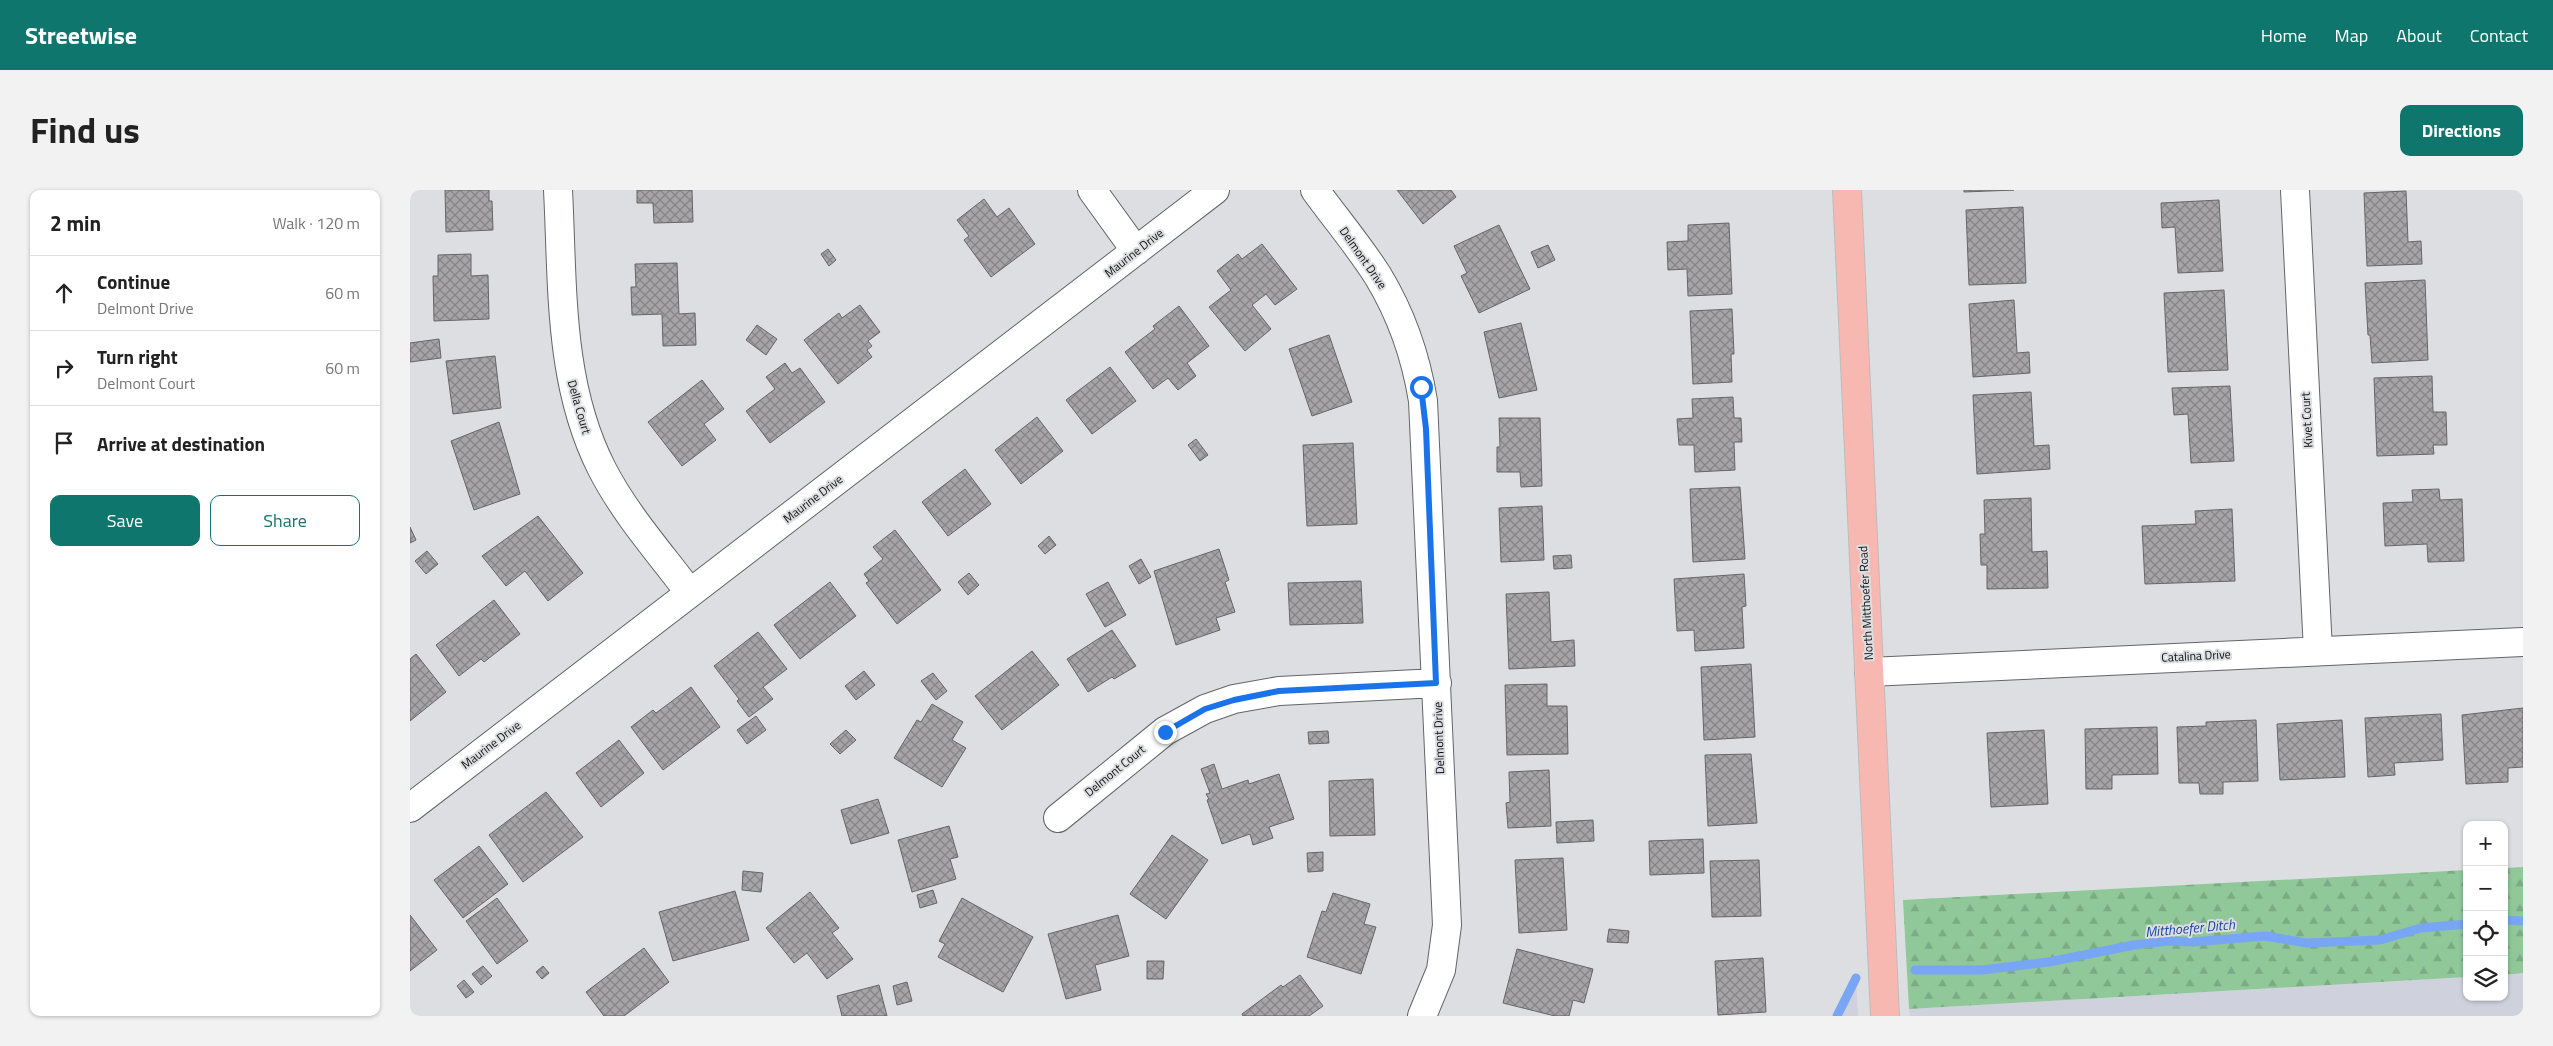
<!DOCTYPE html>
<meta charset="utf-8">
<style>
:root{--surface:#fff;--page:#f2f2f2;--text:#222;--muted:#767676;--line:#e0e0e0;--accent:#0f766e}
body{margin:0;font-family:"Titillium Web",sans-serif;background:var(--page);color:var(--text)}
.controls{position:absolute;right:15px;bottom:15px;display:grid;overflow:hidden;border-radius:10px;box-shadow:0 1px 4px #0004}
.controls button{width:45px;height:45px;display:grid;place-items:center;padding:0;border:0;border-bottom:1px solid var(--line);background:var(--surface);color:var(--text);font:25px sans-serif}
.stop{position:absolute;width:15px;height:15px;margin:-11px;border:4px solid #1a73e8;border-radius:50%;background:#fff}
.stop.end{background:#1a73e8;border-color:#fff;box-shadow:0 1px 5px #0008}
.list{margin:0;padding:0;list-style:none}
h2{display:flex;justify-content:space-between;align-items:center;height:65px;margin:0;padding:0 20px;font-size:21px}
h2 small{font-size:16px;font-weight:400;color:var(--muted)}
.list li{display:grid;grid-template-columns:32px 1fr auto;gap:15px;align-items:center;box-sizing:border-box;height:75px;padding:0 20px;border-top:1px solid var(--line)}
.list b{display:block;font-size:19px;white-space:nowrap}
.list p{margin:0;font-size:16px;white-space:nowrap;color:var(--muted)}
.list em{font-size:16px;font-style:normal;color:var(--muted)}
.actions{display:flex;gap:10px;padding:15px 20px}
.actions a{flex:1;padding:11px 0;border:1px solid var(--accent);border-radius:10px;text-align:center;font-size:18px;color:var(--accent)}
.actions .main{background:var(--accent);color:#fff}
.icon{flex:none;width:28px;height:28px;fill:none;stroke:currentColor;stroke-width:2;stroke-linecap:round;stroke-linejoin:round}
.map{position:relative;flex:none;width:2113px;height:826px;overflow:hidden;border-radius:10px}
header{display:flex;align-items:center;gap:30px;box-sizing:border-box;height:70px;padding:0 25px;background:var(--accent);color:#fff}
header strong{font-size:24px}
nav{display:flex;gap:28px;margin-inline-start:auto;font-size:18px}
.intro{display:flex;align-items:center;justify-content:space-between;box-sizing:border-box;height:120px;padding:0 30px}
h1{margin:0;font-size:35px}
.button{padding:12px 22px;border-radius:10px;background:var(--accent);color:#fff;font-size:18px;font-weight:700}
main{display:flex;gap:30px;padding:0 30px}
aside{flex:1;background:var(--surface);border-radius:10px;box-shadow:0 1px 4px #0004}
.map>svg:first-child{display:block}
.built{fill:#cfd2dd}
.forest{fill:url(#forest-firs)}
.lines{fill:none;stroke-linecap:round;stroke-linejoin:round}
.stream{stroke:#78a5f4;stroke-width:9}
.building{fill:url(#building-cross-hatch);stroke:#666567}
.minor-casing{stroke:#646568;stroke-width:30}
.major-casing{stroke:#bcbcbc;stroke-width:30}
.minor{stroke:#fff;stroke-width:28}
.major{stroke:#f8b8b2;stroke-width:28}
.route{stroke:#1a73e8;stroke-width:6}
.labels{text-anchor:middle;stroke-width:4;stroke-linejoin:round;paint-order:stroke}
.street-label{font-size:12px;fill:#0f0f10;stroke:#dddee1}
.water-label{font-size:14px;font-style:italic;fill:#1647a2;stroke:#dddee1}
</style>
<header>
<strong>Streetwise</strong>
<nav><a>Home</a><a>Map</a><a>About</a><a>Contact</a></nav>
</header>
<div class="intro"><h1>Find us</h1><a class="button">Directions</a></div>
<main>
<aside>
<h2>2 min<small>Walk · 120 m</small></h2>
<ul class="list">
<li><svg class="icon" aria-label="ahead" viewBox="0 0 24 24"><path d="M12 20V5M6 11l6-6 6 6"/></svg><div><b>Continue</b><p>Delmont Drive</p></div><em>60 m</em></li>
<li><svg class="icon" aria-label="right" viewBox="0 0 24 24"><path d="M7 20v-9h11M14 6l5 5-5 5"/></svg><div><b>Turn right</b><p>Delmont Court</p></div><em>60 m</em></li>
<li><svg class="icon" aria-label="arrive" viewBox="0 0 24 24"><path d="M6 21V4h12l-3 4 3 4H6"/></svg><div><b>Arrive at destination</b></div></li>
</ul>
<div class="actions"><a class="main">Save</a><a>Share</a></div>
</aside>
<div class="map">
<svg width="2113" height="826" viewBox="0 0 2113 826">
<defs>
<pattern id="forest-firs" width="22" height="20" patternUnits="userSpaceOnUse" patternTransform="scale(1.25)"><rect width="22" height="20" fill="#90c899"/><path d="M5 1l3.5 6h-7zM16 11l3.5 6h-7z" fill="#7bab83"/></pattern>
<pattern id="building-cross-hatch" width="8" height="8" patternUnits="userSpaceOnUse" patternTransform="scale(1.25)"><rect width="8" height="8" fill="#a6a4a7"/><path d="M0 0l8 8M0 8l8-8" fill="none" stroke="#868487"/></pattern>
</defs>
<rect width="100%" height="100%" fill="#dddee1"/>
<path class="built" d="M2113,783V826H1500L1499,819L2057,787V807H2094V785Z
M1446,788L1448,826H1427Z"/>
<path class="forest" d="M2113,677V783L2094,785V678Z
M2057,680V787L1499,819L1493,710Z"/>
<g class="lines">
<path class="stream" d="M2094,730L2113,731
M1505,780H1572L1639,772L1724,755L1759,751L1783,752L1855,746L1897,753L1970,750L2011,738L2057,734
M1427,826L1446,788"/>
</g>
<path class="building" d="M35,0H79V11H82L83,40L36,42Z
M227,0H282L283,32L244,33L243,13H227Z
M987,0H1041L1046,7L1013,34Z
M1554,0H1604L1554,2Z
M1996,1L1998,52L2011,51L2012,74L1957,76L1954,3Z
M574,9L587,27L599,18L625,54L581,87L554,50L559,46L547,30Z
M1809,10L1813,81L1768,83L1765,37L1752,38L1751,13Z
M1613,17L1616,93L1559,95L1556,20Z
M1319,33L1322,104L1278,106L1277,79L1258,80L1257,52L1278,51V35Z
M1089,35L1120,99L1069,123L1051,86L1057,83L1044,56Z
M852,54L887,99L865,115L856,104L842,115L861,139L835,161L799,117L821,100L807,81L828,64L832,69Z
M1138,55L1145,70L1128,78L1121,62Z
M418,59L426,70L419,76L411,64Z
M61,64V86L78,85L79,129L24,131L23,86H28V65Z
M267,73L269,124L285,123L286,155L253,156L252,124L222,125L221,97H226L225,74Z
M2015,90L2018,170L1962,173L1960,145H1958L1955,93Z
M1814,100L1818,180L1758,182L1754,103Z
M1604,110L1607,163L1619,162L1620,183L1563,187L1559,114Z
M450,115L470,142L458,151L462,156L457,160L462,167L428,194L394,150L429,123L432,128Z
M769,116L799,156L777,173L786,186L768,200L758,188L743,199L715,162L745,139L743,136Z
M1322,119L1324,164H1321L1322,192L1283,194L1280,121Z
M1111,133L1127,200L1089,208L1074,142Z
M347,135L367,149L356,165L336,150Z
M919,145L942,212L902,226L879,159Z
M29,149L31,168L0,172V153Z
M85,166L91,218L43,224L36,171Z
M375,173L382,183L390,178L415,212L360,253L336,221L365,199L356,187Z
M700,177L726,211L682,244L656,210Z
M2022,186L2023,222H2036L2037,255H2023L2024,264L1967,266L1964,188Z
M292,190L314,219L294,234L306,250L272,276L238,232Z
M1820,196L1824,271L1781,273L1778,224L1764,225L1762,198Z
M1621,202L1624,256L1639,255L1640,279L1567,284L1563,205Z
M1323,207L1324,228H1331L1332,252H1324L1325,280L1285,282L1284,255H1269L1267,229L1283,228L1282,209Z
M627,227L653,261L611,294L585,260Z
M1089,228H1130L1132,296L1111,297L1110,282H1087V257H1090Z
M89,232L110,304L64,320L41,251Z
M786,249L798,265L790,271L778,255Z
M943,253L947,334L897,336L893,255Z
M555,279L581,314L538,346L512,312Z
M1330,297L1335,369L1283,372L1280,299Z
M2029,299L2030,310L2052,309L2054,371L2018,372L2017,354L1975,356L1973,313L2003,312L2002,300Z
M1621,308L1622,362L1637,361L1638,398L1577,399V375H1571L1570,344H1575L1574,310Z
M1132,316L1134,370L1091,372L1089,318Z
M1822,319L1825,391L1735,394L1732,336L1786,334L1785,321Z
M128,326L173,383L138,411L115,381L96,396L72,366Z
M0,337L6,350L0,353Z
M485,340L531,400L487,434L456,393L459,391L454,384L473,369L463,357Z
M639,346L646,355L635,364L628,356Z
M809,359L819,390L815,392L825,422L806,428L810,440L766,455L744,381Z
M17,361L28,374L16,384L5,371Z
M1161,365L1162,378L1144,379L1143,366Z
M731,369L741,387L729,394L719,376Z
M559,383L569,395L558,405L548,392Z
M1334,384L1336,416L1332,417L1334,458L1285,461L1284,440L1267,441L1264,389Z
M951,391L953,433L880,435L878,393Z
M420,392L446,426L390,469L364,435Z
M698,392L716,425L695,437L676,404Z
M1139,402L1141,452L1164,450L1165,476L1099,479L1096,404Z
M84,410L110,444L74,472L71,469L49,486L26,455Z
M702,440L726,476L704,489L702,487L678,502L657,469Z
M348,442L377,479L353,497L363,509L339,527L327,511L329,509L304,476Z
M622,461L649,495L592,540L565,506Z
M6,464L36,502L0,531V469Z
M1341,474L1345,547L1294,550L1291,477Z
M454,481L465,495L446,510L435,496Z
M523,483L537,501L526,510L511,491Z
M1137,494V516H1157L1158,564L1097,565L1095,495Z
M281,497L310,537L253,580L221,537L243,520L246,523Z
M522,514L553,532L542,550L556,558L532,597L484,568L507,530L511,532Z
M2113,518V577L2098,578V592L2056,594L2052,525Z
M2031,524L2033,570L1984,573L1985,585L1958,587L1955,528Z
M346,526L356,540L337,554L327,540Z
M1846,530L1848,591L1813,592V604H1790L1789,593H1769L1767,537L1796,536V532Z
M1932,530L1935,587L1870,590L1867,534Z
M1747,537L1748,584L1702,585V599H1676L1675,539Z
M436,540L446,550L430,564L420,554Z
M1634,540L1638,614L1581,617L1577,543Z
M918,541L919,553L899,554L898,542Z
M209,550L234,583L191,617L166,583Z
M1341,564L1347,633L1298,636L1295,565Z
M804,574L812,599L838,590L839,594L869,584L884,629L859,637L863,648L843,655L840,644L812,654L797,610L799,609L796,604L800,603L791,579Z
M1139,580L1141,636L1098,638L1096,613L1100,612L1099,582Z
M963,589L965,645L920,646L919,591Z
M136,602L173,647L113,692L79,645Z
M468,609L479,643L441,654L431,620Z
M1183,630L1184,651L1147,653L1146,632Z
M539,636L548,667L540,669L546,689L502,702L488,650Z
M762,645L798,670L756,729L720,704Z
M1293,649L1294,683L1240,685L1239,651Z
M69,656L98,694L53,728L24,690Z
M913,662V681L898,682L897,663Z
M1153,668L1157,740L1109,743L1105,670Z
M1349,670L1351,726L1302,727L1300,671Z
M333,681L353,683L351,702L332,700Z
M523,700L527,713L510,718L507,705Z
M325,701L339,750L263,771L249,722Z
M400,702L429,738L422,743L443,769L417,789L397,763L384,773L356,738Z
M923,703L960,714L954,734L966,737L951,784L897,767L912,721L916,722Z
M87,708L118,751L87,774L56,731Z
M552,708L623,747L593,802L528,767L535,754L529,751Z
M0,725L27,760L0,781Z
M708,725L719,766L685,775L691,800L656,809L638,744Z
M1199,739L1219,741L1218,753L1197,752Z
M234,758L259,792L214,826H194L176,802Z
M1107,759L1183,779L1174,813L1163,810L1159,826H1145L1093,813Z
M1353,768L1356,822L1308,825L1305,771Z
M737,771H754L753,789H737Z
M73,776L82,786L71,795L62,784Z
M133,776L139,783L132,789L126,782Z
M890,785L913,816L899,826H833L832,824L871,795L873,797Z
M54,790L64,802L56,808L47,796Z
M497,792L502,811L487,815L483,796Z
M469,795L477,826H432L427,806Z"/>
<g class="lines">
<defs>
<path id="minor" d="M148,0C153,95 148,193 192,279C215,324 250,363 280,403
M682,0L726,61
M905,0C926,29 949,56 968,86C991,124 1006,167 1013,211L1037,735L1031,780L1012,826
M1885,0L1908,461
M1459,482L2113,452
M0,618L805,0
M648,628L755,541L795,519L824,509L869,501L1027,493"/>
<path id="major" d="M1437,0L1475,826"/>
</defs>
<use href="#minor" class="minor-casing"/>
<use href="#major" class="major-casing"/>
<use href="#minor" class="minor"/>
<use href="#major" class="major"/>
</g>
<g class="lines">
<path class="route" d="M755,542L795,519L824,510L869,501L1026,493L1016,239L1011,197"/>
</g>
<g class="labels">
<g class="street-label">
<text transform="translate(724 63) rotate(-38)" y="4">Maurine Drive</text>
<text transform="translate(953 68) rotate(55)" y="4">Delmont Drive</text>
<text transform="translate(169 217) rotate(74)" y="4">Della Court</text>
<text transform="translate(1897 230) rotate(-93)" y="4">Kivet Court</text>
<text transform="translate(403 309) rotate(-37)" y="4">Maurine Drive</text>
<text transform="translate(1456 413) rotate(-93)" y="4">North Mitthoefer Road</text>
<text transform="translate(1786 466) rotate(-3)" y="4">Catalina Drive</text>
<text transform="translate(1029 548) rotate(-92)" y="4">Delmont Drive</text>
<text transform="translate(81 555) rotate(-37)" y="4">Maurine Drive</text>
<text transform="translate(705 581) rotate(-39)" y="4">Delmont Court</text>
</g>
<g class="water-label">
<text transform="translate(1780 738) rotate(-5)" y="5">Mitthoefer Ditch</text>
</g>
</g>
</svg>
<div class="controls">
<button>+</button>
<button>−</button>
<button><svg class="icon" aria-label="locate" viewBox="0 0 24 24"><circle cx="12" cy="12" r="6"/><path d="M12 2v4M12 18v4M2 12h4M18 12h4"/></svg></button>
<button><svg class="icon" aria-label="layers" viewBox="0 0 24 24"><path d="M12 4l9 5-9 5-9-5zM3 14l9 5 9-5"/></svg></button>
</div>
<div class="stop" style="left:1011px;top:197px"></div>
<div class="stop end" style="left:755px;top:542px"></div>
</div>
</main>
